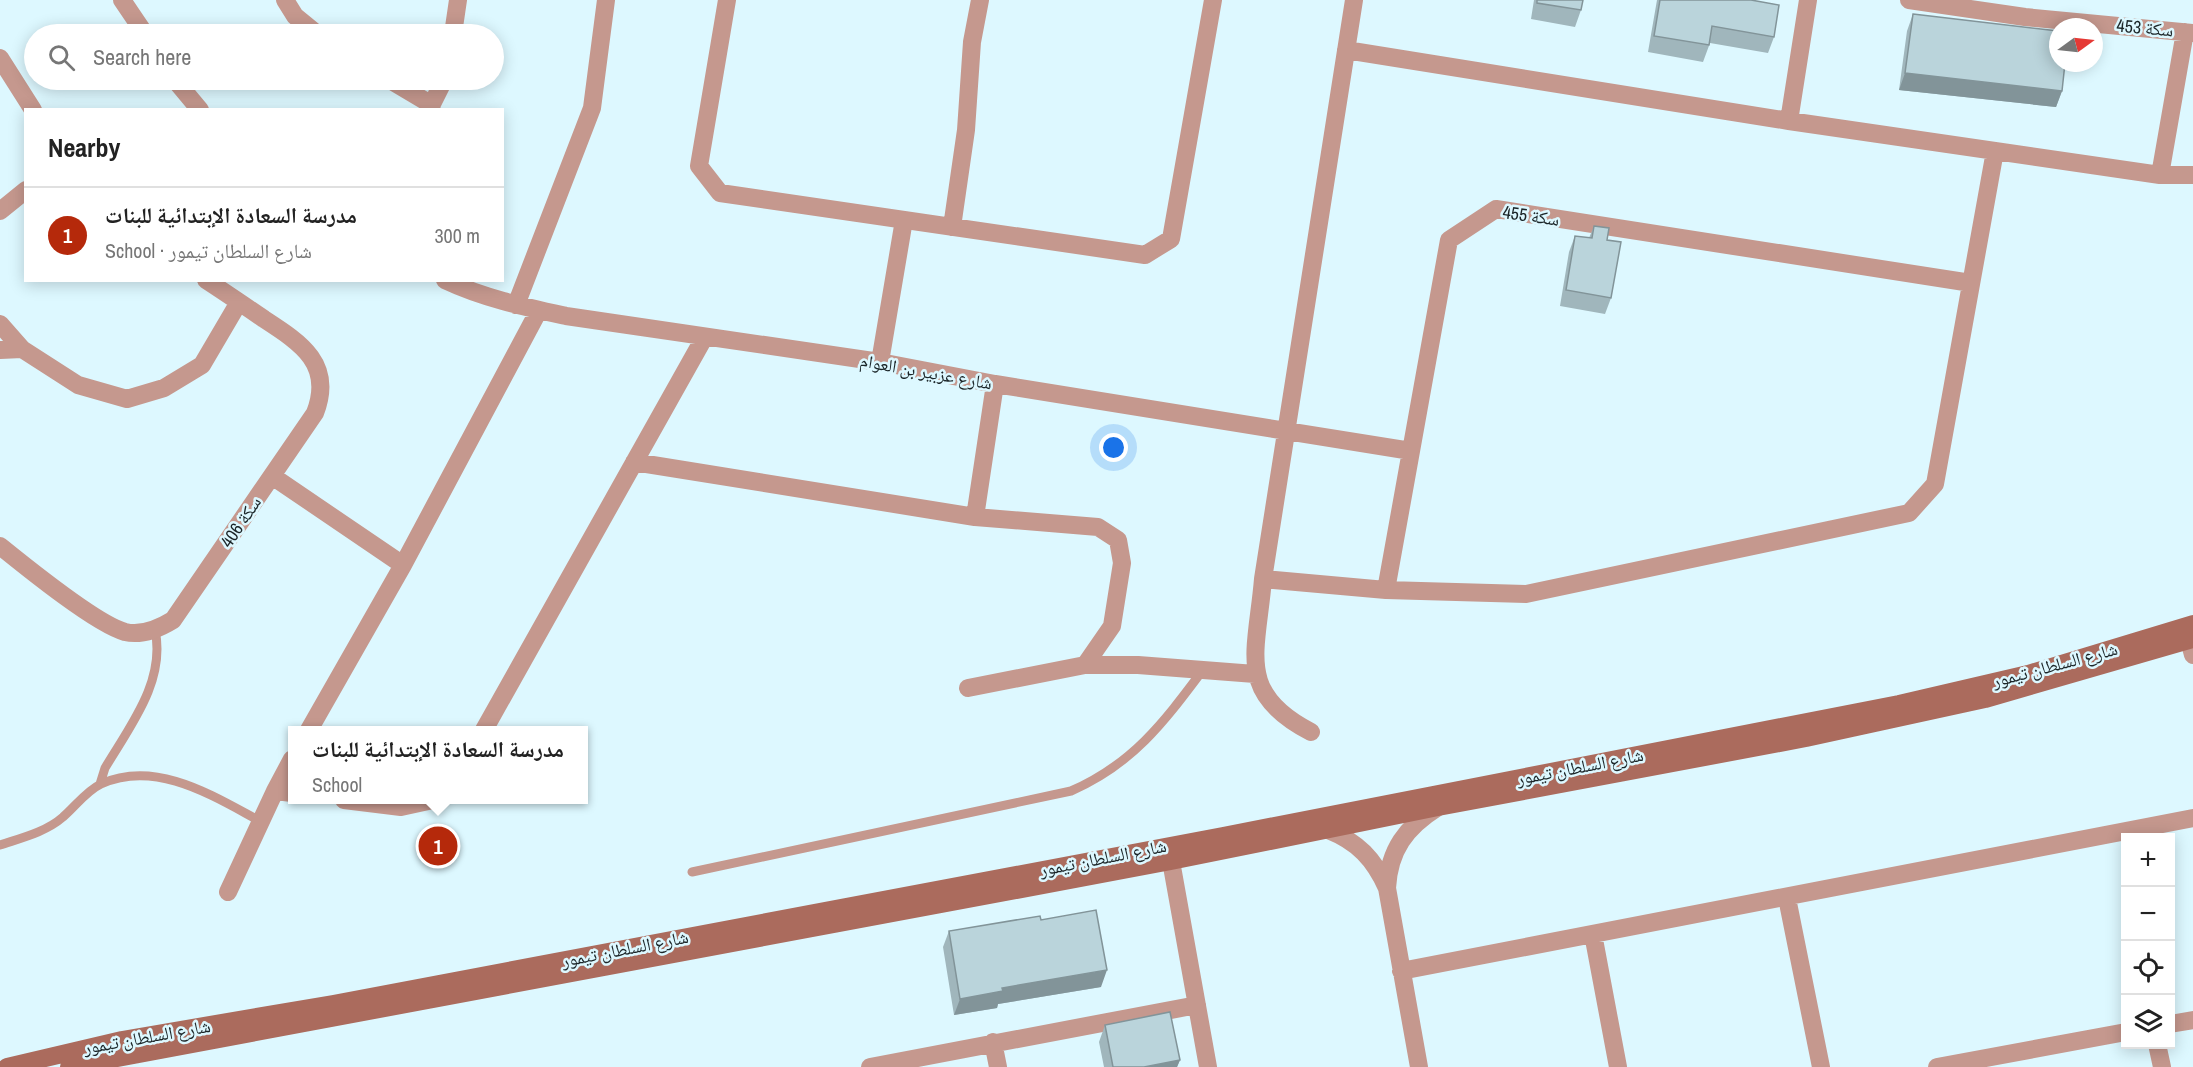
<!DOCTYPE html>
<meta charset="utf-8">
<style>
:root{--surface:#fff;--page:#f6f6f6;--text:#222;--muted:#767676;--line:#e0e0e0;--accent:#b5290b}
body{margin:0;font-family:"Archivo Narrow","Noto Naskh Arabic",sans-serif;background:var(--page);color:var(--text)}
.controls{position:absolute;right:18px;bottom:18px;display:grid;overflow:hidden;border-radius:0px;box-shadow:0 3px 15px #0003}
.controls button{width:54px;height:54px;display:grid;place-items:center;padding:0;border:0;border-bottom:2px solid var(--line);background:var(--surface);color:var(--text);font:30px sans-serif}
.compass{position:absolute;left:2049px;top:18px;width:54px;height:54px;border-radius:50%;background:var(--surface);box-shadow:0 3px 15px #0003;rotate:75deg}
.you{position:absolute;left:1114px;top:448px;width:21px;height:21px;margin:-15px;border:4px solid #fff;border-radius:50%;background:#1a73e8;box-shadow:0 0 0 9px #1a73e833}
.badge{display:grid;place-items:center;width:39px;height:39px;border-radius:50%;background:var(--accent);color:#fff;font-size:20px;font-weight:700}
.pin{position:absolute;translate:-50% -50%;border:3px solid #fff;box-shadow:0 2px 6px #0006}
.popup{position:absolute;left:288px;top:726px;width:300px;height:78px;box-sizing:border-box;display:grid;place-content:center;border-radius:0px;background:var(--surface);filter:drop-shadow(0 2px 4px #0005);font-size:20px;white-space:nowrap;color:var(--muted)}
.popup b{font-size:22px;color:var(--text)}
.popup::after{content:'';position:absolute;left:50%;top:100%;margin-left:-12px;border:12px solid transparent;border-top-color:var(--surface)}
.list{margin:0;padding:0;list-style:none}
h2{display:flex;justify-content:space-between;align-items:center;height:78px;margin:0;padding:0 24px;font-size:26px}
h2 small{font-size:20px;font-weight:400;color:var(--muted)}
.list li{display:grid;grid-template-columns:39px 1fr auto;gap:18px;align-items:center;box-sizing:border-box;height:96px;padding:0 24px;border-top:2px solid var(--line)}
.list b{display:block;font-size:22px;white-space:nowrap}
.list p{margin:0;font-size:20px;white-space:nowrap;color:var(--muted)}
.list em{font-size:20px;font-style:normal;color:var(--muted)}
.icon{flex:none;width:33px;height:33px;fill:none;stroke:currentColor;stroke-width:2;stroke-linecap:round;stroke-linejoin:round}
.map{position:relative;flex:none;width:2193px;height:1067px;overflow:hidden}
.search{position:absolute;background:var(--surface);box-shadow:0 3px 15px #0003;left:24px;top:24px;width:480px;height:66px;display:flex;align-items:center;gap:15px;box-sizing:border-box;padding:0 21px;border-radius:33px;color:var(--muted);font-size:22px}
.panel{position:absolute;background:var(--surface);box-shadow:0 3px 15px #0003;left:24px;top:108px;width:480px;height:174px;border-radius:0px}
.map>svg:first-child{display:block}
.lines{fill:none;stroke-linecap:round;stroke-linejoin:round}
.lane{stroke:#c5988e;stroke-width:9}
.street{stroke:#c5988e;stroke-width:18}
.secondary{stroke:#ab6b5d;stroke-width:18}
.wall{fill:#a0b6bc}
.shaded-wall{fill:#829499}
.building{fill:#bad4db;stroke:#829499;stroke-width:1.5}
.labels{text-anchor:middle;stroke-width:5;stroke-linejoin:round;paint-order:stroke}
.street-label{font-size:18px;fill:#1b2528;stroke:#ddf8ff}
</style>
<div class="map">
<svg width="2193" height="1067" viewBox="0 0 2193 1067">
<rect width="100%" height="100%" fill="#ddf8ff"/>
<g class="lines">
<path class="lane" d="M100,784L105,768C130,726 166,681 155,630
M0,845C21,838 46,832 63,817C75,807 86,791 101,784C156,759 213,796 260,821
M692,872L1071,791C1133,764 1164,722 1203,670"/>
<path class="street" d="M122,0L145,34
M285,0L295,16L317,34
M727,0L699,166L720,193L1145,255L1171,239L1213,0
M1909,0L2025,17L2193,33
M453,34L458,0
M1346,50L1789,121L2160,175H2193
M0,58L33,110
M175,80L200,110
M390,80L432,105
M429,110L444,80
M1789,121L1808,0
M2160,175L2185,32
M0,211L26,190
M952,227L966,130L972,42L980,0
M445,280C483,298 525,307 566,316L880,362L995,384L1411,451
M516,305L592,108L606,0
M0,324L22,349L78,385L127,399L164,388L202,365L239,302
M0,350L22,349
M880,362L904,220
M634,462L975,517L1098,527L1118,540L1122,563L1112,626L1085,665L968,688
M272,476L403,565
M975,517L995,384
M0,546C26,567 96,624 125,632C142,636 160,628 173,620L315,413C334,364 301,343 264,319C245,306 226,293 206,280
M1263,579L1386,590L1526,594L1909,513L1935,484L1995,151
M1386,590L1449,240L1496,209L1971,283
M2189,640L2193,655
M1085,665H1138L1255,674
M309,730L403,565L539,310
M484,730L704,338
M1311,732C1235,693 1257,652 1263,579L1354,0
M275,791L292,793
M344,800L401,807L433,800
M1328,830C1358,842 1374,859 1387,888
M1171,861L1208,1067
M228,892L275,791L292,759
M1787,898L1821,1067
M1593,934L1618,1067
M1401,971L2193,818
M2170,1024L2193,1020
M993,1042L998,1067
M2157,1044L2162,1067
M870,1067L1197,1005
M1419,1067L1387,888C1389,850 1406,827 1438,807
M1937,1067L2126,1032"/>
<path class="secondary" d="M7,1067L122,1040L333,1004L1223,836L1899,704L2028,674L2193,624
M69,1067L1171,861L1438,807L1806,738L1985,699L2193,639"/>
</g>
<path class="wall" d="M1534,0H1583L1581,10L1575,27L1531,19Z
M1657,0H1751L1774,37L1768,53L1710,43L1703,62L1648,52Z
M1913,14L2062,91L2056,107L1899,90L1907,31Z
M1594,226L1607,240L1611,298L1605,314L1560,306L1569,252L1575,236L1589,238Z
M1041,920L1101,987L998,1004L997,1008L954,1015L943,947L949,931Z
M1105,1025L1180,1060L1177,1067H1104L1099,1042Z"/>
<path class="shaded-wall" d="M1905,73L2062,91L2056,107L1899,90Z
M1107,970L1101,987L998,1004L997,1008L954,1015L960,999L1002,988Z
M1180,1060L1177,1067H1144Z"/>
<path class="building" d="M1537,0H1583L1581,10L1537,3Z
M1660,0H1751L1779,5L1774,37L1712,26L1709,45L1654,36Z
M1913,14L2058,31V63H2065L2062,91L1905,73Z
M1594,226L1609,228L1607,240L1621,242L1611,298L1566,290L1575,236L1592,238Z
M1096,910L1107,970L1002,988L1003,991L960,999L949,931L1040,916L1041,920Z
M1170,1012L1180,1060L1144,1067H1113L1105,1025Z"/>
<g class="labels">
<g class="street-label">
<text transform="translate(2145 28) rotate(5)" y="6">سكة 453</text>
<text transform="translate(1531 216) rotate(8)" y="6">سكة 455</text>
<text transform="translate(926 372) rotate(10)" y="6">شارع عزبير بن العوام</text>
<text transform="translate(241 522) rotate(-56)" y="6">سكة 406</text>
<text transform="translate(2055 665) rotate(-15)" y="6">شارع السلطان تيمور</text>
<text transform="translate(1580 767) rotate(-11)" y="6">شارع السلطان تيمور</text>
<text transform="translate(1103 858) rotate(-11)" y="6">شارع السلطان تيمور</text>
<text transform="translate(625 949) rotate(-11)" y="6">شارع السلطان تيمور</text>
<text transform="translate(147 1037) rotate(-10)" y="6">شارع السلطان تيمور</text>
</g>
</g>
</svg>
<div class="controls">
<button>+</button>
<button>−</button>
<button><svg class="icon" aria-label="locate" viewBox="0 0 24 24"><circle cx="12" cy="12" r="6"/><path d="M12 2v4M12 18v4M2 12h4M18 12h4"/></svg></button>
<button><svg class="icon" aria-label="layers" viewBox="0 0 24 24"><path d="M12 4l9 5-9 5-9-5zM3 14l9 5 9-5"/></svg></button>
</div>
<svg class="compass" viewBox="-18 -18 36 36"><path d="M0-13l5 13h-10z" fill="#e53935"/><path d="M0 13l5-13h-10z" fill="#767676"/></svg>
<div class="you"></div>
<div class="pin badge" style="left:438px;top:846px">1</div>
<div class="popup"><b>مدرسة السعادة الإبتدائية للبنات</b>School</div>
<div class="search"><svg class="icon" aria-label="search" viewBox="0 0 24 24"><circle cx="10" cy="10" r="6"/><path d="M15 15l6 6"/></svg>Search here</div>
<section class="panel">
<h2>Nearby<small></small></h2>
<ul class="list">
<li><span class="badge">1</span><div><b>مدرسة السعادة الإبتدائية للبنات</b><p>School · شارع السلطان تيمور</p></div><em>300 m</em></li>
</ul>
</section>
</div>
